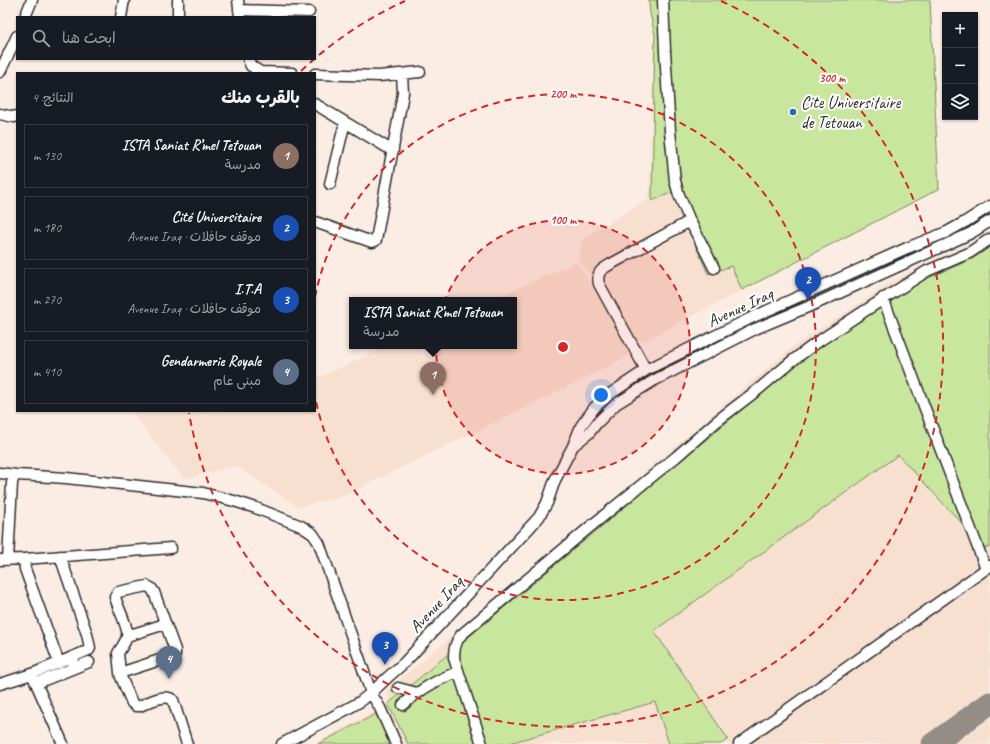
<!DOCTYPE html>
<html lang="ar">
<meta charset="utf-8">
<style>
:root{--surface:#171b24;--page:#20242c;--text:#f1f3f6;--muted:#9ea1a6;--line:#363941;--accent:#1f6fb2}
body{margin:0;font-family:Caveat,"Playpen Sans Arabic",sans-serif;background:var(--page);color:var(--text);direction:rtl}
.controls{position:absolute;right:12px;top:12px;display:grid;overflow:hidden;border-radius:0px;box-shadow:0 1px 3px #0004}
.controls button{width:36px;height:36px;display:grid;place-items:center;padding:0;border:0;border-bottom:1px solid var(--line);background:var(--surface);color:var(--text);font:20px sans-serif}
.you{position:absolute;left:601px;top:395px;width:14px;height:14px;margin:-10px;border:3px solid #fff;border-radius:50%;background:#1a73e8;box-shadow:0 0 0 6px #1a73e833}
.badge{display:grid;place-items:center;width:26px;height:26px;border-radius:50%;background:var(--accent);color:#fff;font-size:13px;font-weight:700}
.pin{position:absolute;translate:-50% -33px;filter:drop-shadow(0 1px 2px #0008)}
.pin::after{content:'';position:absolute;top:21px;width:14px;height:12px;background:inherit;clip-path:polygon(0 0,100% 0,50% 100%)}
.popup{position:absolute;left:349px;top:297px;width:168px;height:52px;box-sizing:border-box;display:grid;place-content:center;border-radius:0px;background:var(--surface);filter:drop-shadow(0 1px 3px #0005);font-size:13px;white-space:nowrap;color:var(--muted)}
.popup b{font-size:15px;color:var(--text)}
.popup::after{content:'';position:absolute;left:50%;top:100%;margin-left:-8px;border:8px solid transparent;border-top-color:var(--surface)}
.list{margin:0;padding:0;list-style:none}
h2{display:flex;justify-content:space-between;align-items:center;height:52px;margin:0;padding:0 16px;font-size:17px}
h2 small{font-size:13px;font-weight:400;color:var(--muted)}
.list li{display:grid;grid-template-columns:26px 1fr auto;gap:12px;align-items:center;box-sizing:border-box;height:64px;margin:0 8px 8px;padding:0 8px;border:1px solid var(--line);border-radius:0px}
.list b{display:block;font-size:15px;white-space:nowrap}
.list p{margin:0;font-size:13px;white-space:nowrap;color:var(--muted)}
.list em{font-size:13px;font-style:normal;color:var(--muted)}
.icon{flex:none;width:22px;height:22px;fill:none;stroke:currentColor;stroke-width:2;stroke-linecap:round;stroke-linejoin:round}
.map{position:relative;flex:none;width:990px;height:744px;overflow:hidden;direction:ltr}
.search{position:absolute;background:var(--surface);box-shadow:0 1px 3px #0004;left:16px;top:16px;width:300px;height:44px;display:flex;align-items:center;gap:10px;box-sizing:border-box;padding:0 14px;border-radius:0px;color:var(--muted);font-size:15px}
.panel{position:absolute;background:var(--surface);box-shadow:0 1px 3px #0004;left:16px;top:72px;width:300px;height:340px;border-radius:0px;direction:rtl}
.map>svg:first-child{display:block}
.built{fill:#f8e0d0}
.green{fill:#c9e69e;stroke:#7a8864}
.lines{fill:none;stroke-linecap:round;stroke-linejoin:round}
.taxiway{stroke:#938c87;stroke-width:23}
.minor-casing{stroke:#2b2b2b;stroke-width:13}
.minor{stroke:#fff;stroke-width:10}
.ring{fill:none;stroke:#d62828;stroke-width:2;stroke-dasharray:7 5}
.poi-dot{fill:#1f6fb2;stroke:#fff;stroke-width:1.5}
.labels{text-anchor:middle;stroke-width:4;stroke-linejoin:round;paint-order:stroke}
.poi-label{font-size:17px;fill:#2b2b2b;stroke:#fff;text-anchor:start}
.street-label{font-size:17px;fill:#2b2b2b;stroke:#fff}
.centre{fill:#d62828;stroke:#fff;stroke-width:2}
.ring-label{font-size:12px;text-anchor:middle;font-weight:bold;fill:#d62828;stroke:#fff;stroke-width:4;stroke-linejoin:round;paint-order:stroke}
</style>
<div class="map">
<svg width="990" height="744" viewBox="0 0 990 744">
<rect width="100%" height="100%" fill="#fbede3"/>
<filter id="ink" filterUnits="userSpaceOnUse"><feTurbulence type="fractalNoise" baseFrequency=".025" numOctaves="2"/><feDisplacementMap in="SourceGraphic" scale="8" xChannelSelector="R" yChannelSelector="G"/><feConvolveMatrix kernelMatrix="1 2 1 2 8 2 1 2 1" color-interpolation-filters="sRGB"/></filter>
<g filter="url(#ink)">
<path class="built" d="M647,0H930L939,189L640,343L578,259L582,239L649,198L654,34L648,10Z
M990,231V744H313L388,704V690L791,348L898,278L969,244Z
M577,262L634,352L610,366L339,498L298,507L236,466L184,479L131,411H315V379L388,346H514V300H491Z"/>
<path class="green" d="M649,0H930L939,189L742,290L731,266L708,274L673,192L652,201L655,35L650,13Z
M990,247V548L989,547L985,548L898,455L654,631L728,739L721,744H669L655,702L506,744H408L388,704L810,353L908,287L974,258Z
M376,714L390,744H318Z"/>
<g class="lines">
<path class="taxiway" d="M933,744L990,703"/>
<defs>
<path id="minor" d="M178,0V17
M238,0L240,17
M663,0L665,51L670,131L675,181L679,195L690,221L714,268
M239,10L309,12
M25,17L32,0
M121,17L124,0
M248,59L251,66L262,73
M0,72L17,36
M260,72L292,73
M315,74L379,76L420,72
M315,104L393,151
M0,114L14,117L17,116
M330,184L345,122
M315,222L372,242L375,241L376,240L402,99L403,93L402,74
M883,298L986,569
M646,370L599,284C596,272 602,269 611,264L690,221
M574,445L589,433L596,424L616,404L653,381L755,329L815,304L954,241L971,233L990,221
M0,473L16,475
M24,559L25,569L59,663
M0,560L24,559L171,548
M8,560L12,483L13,479L16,475L35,476L66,478L203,493L234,501L256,508L301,526L313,534L319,543L363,669L371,693L380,708L396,744
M127,636L165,624
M74,668L89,662
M120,673L172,656L175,654V650L154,592L151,588L147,586L118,592L115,597C117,606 129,628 127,636C126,642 121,648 118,653L120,673L121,677L132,703L136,706H140C149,702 165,693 173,700L187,744
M32,674L63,744
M37,683L74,668L72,657
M0,684L32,674L89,650L90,648L87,634L60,556
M398,688L417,693
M403,705C421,689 436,680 458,672
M282,744L349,708L361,701L371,693L388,677L405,662L479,582L530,527L539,517L547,503L555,480L573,446L581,426L595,407L610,394L646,370L751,318L907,248L947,232L965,222L990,206
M482,744L454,658C454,649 455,643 461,635L591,526L676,457L717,421L760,388L792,361L819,341L860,314L927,271L969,253L990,239
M739,744L990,566"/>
</defs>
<use href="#minor" class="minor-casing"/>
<use href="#minor" class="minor"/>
</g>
</g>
<circle cx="563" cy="347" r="127" fill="#d62828" fill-opacity=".12"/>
<g class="ring">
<circle cx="563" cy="347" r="127"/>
<path d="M315 297A253 253 0 1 1 315 397"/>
<path d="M301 71A380 380 0 0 1 405 1M721 1A380 380 0 1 1 189 413"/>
</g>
<circle class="poi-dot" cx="793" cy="112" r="4"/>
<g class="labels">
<g class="poi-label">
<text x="801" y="108">Cite Universitaire<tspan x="801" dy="20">de Tetouan</tspan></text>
</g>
<g class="street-label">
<text transform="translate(740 307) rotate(-25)" y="6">Avenue Iraq</text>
<text transform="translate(436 604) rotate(-47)" y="6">Avenue Iraq</text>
</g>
</g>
<circle cx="563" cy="347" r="6" class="centre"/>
<g class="ring-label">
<text x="832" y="82">300 m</text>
<text x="563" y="98">200 m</text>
<text x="563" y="224">100 m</text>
</g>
</svg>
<div class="controls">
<button>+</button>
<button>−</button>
<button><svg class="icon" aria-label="layers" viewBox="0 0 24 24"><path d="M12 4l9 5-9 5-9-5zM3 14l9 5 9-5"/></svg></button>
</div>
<div class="you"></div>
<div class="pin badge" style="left:433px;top:395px;background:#8d6e63">1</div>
<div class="popup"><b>ISTA Saniat R’mel Tetouan</b>مدرسة</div>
<div class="pin badge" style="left:808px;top:300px;background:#1a4fb4">2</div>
<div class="pin badge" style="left:385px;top:665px;background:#1a4fb4">3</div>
<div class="pin badge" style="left:169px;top:679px;background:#5c6f8a">4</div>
<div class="search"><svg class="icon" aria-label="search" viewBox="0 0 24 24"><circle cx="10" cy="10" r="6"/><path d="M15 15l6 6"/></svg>ابحث هنا</div>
<section class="panel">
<h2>بالقرب منك<small>النتائج: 4</small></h2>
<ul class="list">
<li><span class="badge" style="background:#8d6e63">1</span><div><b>ISTA Saniat R’mel Tetouan</b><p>مدرسة</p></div><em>130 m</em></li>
<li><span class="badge" style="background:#1a4fb4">2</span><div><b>Cité Universitaire</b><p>موقف حافلات · Avenue Iraq</p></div><em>180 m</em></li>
<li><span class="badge" style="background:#1a4fb4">3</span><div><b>I.T.A</b><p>موقف حافلات · Avenue Iraq</p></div><em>270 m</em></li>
<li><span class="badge" style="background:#5c6f8a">4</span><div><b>Gendarmerie Royale</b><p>مبنى عام</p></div><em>410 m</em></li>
</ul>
</section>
</div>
